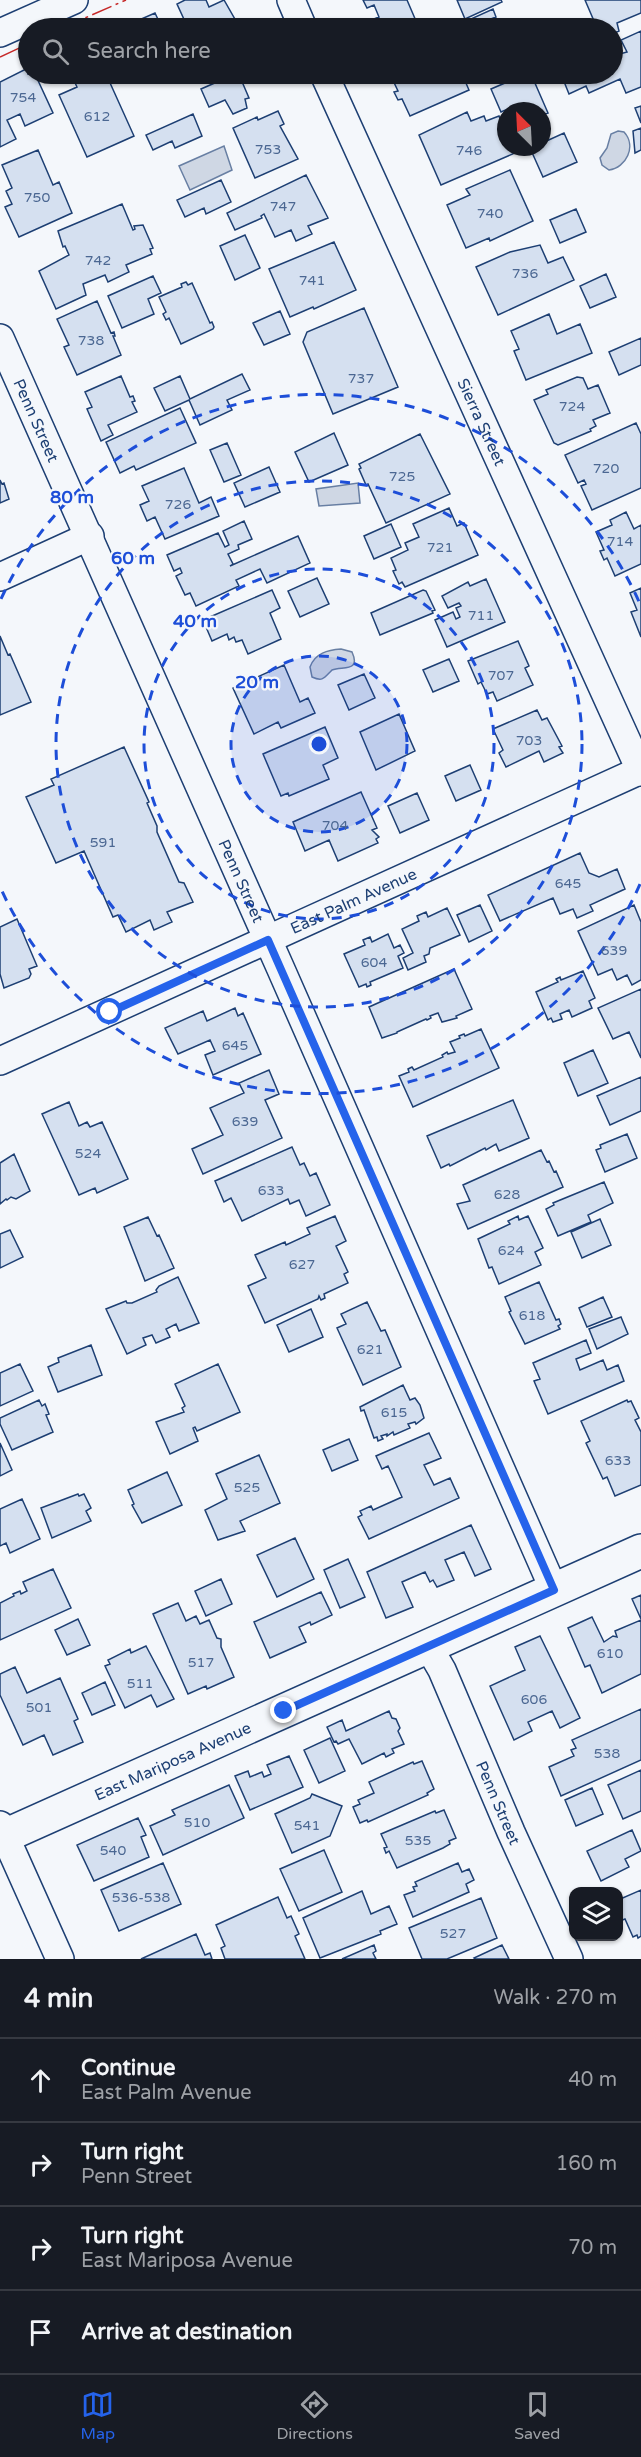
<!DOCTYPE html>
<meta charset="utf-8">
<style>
:root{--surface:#171b24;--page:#20242c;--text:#f1f3f6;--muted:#9ea1a6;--line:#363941;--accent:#2563eb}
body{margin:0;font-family:"Varela Round",sans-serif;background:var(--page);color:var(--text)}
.controls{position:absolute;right:18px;bottom:18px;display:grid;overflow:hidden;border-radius:12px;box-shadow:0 2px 4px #0004}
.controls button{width:54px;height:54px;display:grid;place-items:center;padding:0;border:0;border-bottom:2px solid var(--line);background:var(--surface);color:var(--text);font:30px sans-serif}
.compass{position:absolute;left:497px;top:102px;width:54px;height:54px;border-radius:50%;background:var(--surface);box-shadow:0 2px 4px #0004;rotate:336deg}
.stop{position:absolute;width:18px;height:18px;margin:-14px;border:4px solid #2563eb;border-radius:50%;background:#fff}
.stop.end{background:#2563eb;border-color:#fff;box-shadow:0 2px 6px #0008}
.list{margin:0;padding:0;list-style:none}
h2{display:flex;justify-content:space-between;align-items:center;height:78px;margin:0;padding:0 24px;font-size:26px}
h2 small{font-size:20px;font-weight:400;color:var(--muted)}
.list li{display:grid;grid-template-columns:39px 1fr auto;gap:18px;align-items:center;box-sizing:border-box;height:84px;padding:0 24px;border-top:2px solid var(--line)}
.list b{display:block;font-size:22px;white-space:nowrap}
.list p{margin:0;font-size:20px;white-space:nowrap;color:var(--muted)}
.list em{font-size:20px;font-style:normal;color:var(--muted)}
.icon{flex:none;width:33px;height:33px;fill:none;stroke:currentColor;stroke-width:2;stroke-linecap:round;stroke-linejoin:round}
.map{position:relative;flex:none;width:641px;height:1959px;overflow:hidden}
.search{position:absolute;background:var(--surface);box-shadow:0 2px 4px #0004;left:18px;right:18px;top:18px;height:66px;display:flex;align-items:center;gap:15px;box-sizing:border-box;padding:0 21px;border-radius:33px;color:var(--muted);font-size:22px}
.sheet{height:414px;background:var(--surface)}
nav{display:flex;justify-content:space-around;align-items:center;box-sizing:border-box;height:84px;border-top:2px solid var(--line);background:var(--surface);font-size:16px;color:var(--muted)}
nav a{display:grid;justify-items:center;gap:3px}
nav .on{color:var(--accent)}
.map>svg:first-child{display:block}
.water{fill:#cfd7e4;stroke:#687fa3;stroke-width:1.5}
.building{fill:#d5e0f0;stroke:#1d3f73;stroke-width:1.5}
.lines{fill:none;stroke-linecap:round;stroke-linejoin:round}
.minor-casing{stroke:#1d3f73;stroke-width:30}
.tertiary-casing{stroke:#1d3f73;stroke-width:36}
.minor{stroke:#f4f7fb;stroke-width:27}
.tertiary{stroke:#f4f7fb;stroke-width:33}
.power{stroke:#c62828;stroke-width:1.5;stroke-dasharray:21 4.5 3 4.5;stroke-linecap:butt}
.route{stroke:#2563eb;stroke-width:8}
.ring{fill:none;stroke:#1d4ed8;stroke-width:3;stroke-dasharray:10 8}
.labels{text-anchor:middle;stroke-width:4.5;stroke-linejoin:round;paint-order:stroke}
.number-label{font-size:14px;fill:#4b6792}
.street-label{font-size:16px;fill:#1d3f73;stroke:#f4f7fb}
.centre{fill:#1d4ed8;stroke:#f4f7fb;stroke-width:3}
.ring-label{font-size:18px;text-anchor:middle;font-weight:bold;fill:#1d4ed8;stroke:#f4f7fb;stroke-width:4.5;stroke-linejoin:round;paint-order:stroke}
</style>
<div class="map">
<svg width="641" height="1959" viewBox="0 0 641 1959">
<rect width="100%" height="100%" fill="#f4f7fb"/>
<path class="water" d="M618,131L624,132C637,146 626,168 609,170L602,165L600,158L607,148L611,134Z
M224,146L232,170L190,190L179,166Z
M358,483L360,503L319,506L316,489Z
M341,649L352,652C361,672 343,666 332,670C324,678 323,682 312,677L310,667C315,653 328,650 341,649Z"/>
<path class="building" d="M185,0H206L209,7L224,0L240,28H188L177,4Z
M363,0H407L419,28H371L377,26L374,19L379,17L374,5L367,8Z
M457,0H501L502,2L465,19Z
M585,0H641V13L617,23L619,31L612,34V28H597Z
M493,9L496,17L491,19L496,28H465L462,23Z
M155,13L162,28H124L123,27Z
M641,31V87L626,93L620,79L589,93L586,86L569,94L561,74H612V56L627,52L621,40Z
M28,68V74H35L53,113L25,126L20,114L7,120L16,139L0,147V82Z
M71,74H106L134,136L87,157L59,95L77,87Z
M204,74H248L240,77L249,98L245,99L247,108L233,114L225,100L209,107L201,89L217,82L216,79L208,83Z
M390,74H429L430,77L439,74H462L469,90L410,116L402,99L398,100L394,92L398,91Z
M526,74H531L548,113L542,115V111H511L510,108L501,112L491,89Z
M641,106V123L635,108Z
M278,111L284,124L280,126L298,159L255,178L233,128L257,117L258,120Z
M467,112L471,121L484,116L486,121L499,116L506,133V147H512L515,153L441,185L419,135Z
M193,114L202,136L175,148L172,141L153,150L146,135Z
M641,128V150L635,153L633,131Z
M564,133L577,162L543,177L530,148L542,147V143Z
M38,150L53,185L59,182L72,213L19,237L5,207L12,204L6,191L12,188L2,165Z
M510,170L533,221L490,241L489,238L466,248L447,205L470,195L466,189Z
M306,175L328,218L308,226L312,234L296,241L291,230L275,237L264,214L261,216L262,218L235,230L227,213Z
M221,180L231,202L206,214L204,208L185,217L177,200Z
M122,204L133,230L135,229L134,226L143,225L153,248L150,249L152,254L126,265L129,272L108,282L105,275L83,284L86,295L56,309L39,271L69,255L65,246L63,247L58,231Z
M576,209L586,232L560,243L550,220Z
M245,235L260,268L235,280L220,246Z
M334,242L356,290L314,309L313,307L290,317L269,269Z
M540,245L548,263L563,257L574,280L498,315L476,267L510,252Z
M606,274L616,297L590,308L580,286Z
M153,276L161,293L148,299L154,314L122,328L108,296Z
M186,282L188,285L192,283L210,323L212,322L214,327L213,329L181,344L169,318L166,320L163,314L166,312L159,297L182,287L181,284Z
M97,301L111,333L114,332L115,336H113L121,355L77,375L64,347L69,345L57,319Z
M364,308L398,387L333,414L303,342L307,332Z
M280,311L290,334L264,345L253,323Z
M549,314L557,334L580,324L592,353L526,380L514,351L519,349L511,331Z
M641,338V365L619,375L609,352Z
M242,374L250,390L227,400L232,410L200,425L189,400L165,411L154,388L180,376L190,399Z
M121,376L130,397L133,396L135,401L132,402L137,412L108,425L113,435L101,441L87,409L92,407L85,392Z
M577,377L583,378L588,389L598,385L610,413L593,420L596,426L590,429L591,431L558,445L554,443L534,400L548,394L546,390Z
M180,408L196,443L136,470L134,466L120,473L106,442Z
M636,423L641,434V488L592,510L581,486L586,484L584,480L578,483L565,455Z
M334,433L348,465L309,482L295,452Z
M420,434L450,494L386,523L368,484L366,485L359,469L361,468L359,464Z
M227,443L241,475L224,482L210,450Z
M269,467L280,492L245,507L234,483Z
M184,468L199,503L211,497L219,516L165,539L155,517L147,521L140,505L149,501L142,486Z
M0,480L2,484L4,483L9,499L0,503Z
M449,508L457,526L464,523L478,555L405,587L402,582L399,584L393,571L396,570L391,558L408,550L405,543L419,537L413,524Z
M626,512L634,529L641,525V564L615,576L607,558L604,560L600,551L604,550L596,532L612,525L610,520Z
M244,521L252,539L238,545L239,549L228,554L233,564L230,566L298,536L310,563L267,583L260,569L236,580L239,586L196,606L190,593L185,595L176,576L182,573L180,568L174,571L167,555L218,533L225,547L229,545L223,531Z
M391,524L401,547L374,559L364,536Z
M317,578L329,604L300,617L288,591Z
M486,579L505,622L447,647L435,620L453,612L456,619L460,617L456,608L461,606L459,603L448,608L442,596L468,582L470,586Z
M641,588V637L631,612L637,610L630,593Z
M272,590L280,608L270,613L281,639L248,654L242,640L236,642L234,637L229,640L227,634L212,641L203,620Z
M423,590L426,591L435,610L432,611L433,613L380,635L371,613Z
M0,636L8,655L10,654L31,702L0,715Z
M518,641L529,666L525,668L533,685L497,701L493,692L487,694L481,682L478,684L468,661Z
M449,659L459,681L433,692L423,670Z
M284,665L300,702L308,698L315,713L281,728L278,722L254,734L233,688Z
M364,674L375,698L349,710L338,685Z
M537,710L542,720L547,718L562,746L559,747L563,753L544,762L539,751L506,767L499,753L503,750L493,729Z
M399,714L415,751L376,770L360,732Z
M325,727L338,758L323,765L329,779L289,796L288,793L281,796L263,754Z
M124,747L149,802L147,803L157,826V832L179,882L184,883L193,902L167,912L172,922L154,930L150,920L126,932L118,915L113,917L84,851L56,863L26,797L54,785L51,779Z
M470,765L481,790L456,801L445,776Z
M361,792L377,828L372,830L379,837L376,839L378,843L338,861L329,840L305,851L293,822Z
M417,793L429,820L400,833L388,806Z
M580,853L589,873L599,877L617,869L625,889L590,905L593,911L577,918L573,909L560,914L553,898L500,921L488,895Z
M480,905L492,931L469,942L457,915Z
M634,905L641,922V980L632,985L627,975L617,980L612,969L598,975L578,931Z
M447,908L460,935L430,948L429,954L424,956L426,962L408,970L403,958L413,953L402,929L419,921L417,916L426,912L428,917Z
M17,919L37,966L29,969L31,974L29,978L4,988L0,974V927Z
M388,934L394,948L400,945L404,953L398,956L403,968L370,982L371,985L367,987L366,984L359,987L344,954L365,945L363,940L370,937L372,942Z
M454,969L472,1009L456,1016L457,1018L442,1022L438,1013L430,1016L431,1018L427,1020L426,1019L397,1032V1033L382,1038L369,1007Z
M583,971L595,998L589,1001L592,1008L572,1017L569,1010L560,1014L562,1019L553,1022L551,1018L548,1020L536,992L558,982L556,979L560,977L561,980Z
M641,989V1058L629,1032L613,1039L598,1008Z
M235,1008L238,1016L243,1013L261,1054L213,1075L205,1055L215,1051L210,1040L178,1054L165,1028L203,1011L207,1021Z
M481,1029L499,1068L413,1107L399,1076L409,1072L408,1069L412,1067L414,1070L443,1057L442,1055L447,1052L448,1054L455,1052L450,1042L460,1038L459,1036L464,1034L465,1036Z
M593,1050L608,1083L578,1096L564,1063Z
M269,1070L279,1094L265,1100L282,1138L203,1174L192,1149L223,1135L210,1108L244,1093L239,1083Z
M641,1077V1111L610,1125L597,1096Z
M513,1100L529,1138L499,1151L496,1144L486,1150L485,1148L450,1166L449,1164L441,1168L427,1136Z
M69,1102L79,1126L87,1122L90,1127L102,1122L128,1179L97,1193L95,1188L79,1195L42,1114Z
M627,1134L637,1158L605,1172L596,1150L601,1148L600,1145Z
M292,1147L300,1165L304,1163L310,1176L316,1173L330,1205L306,1216L299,1200L290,1204L288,1199L242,1221L231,1198L224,1202L215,1181Z
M541,1150L547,1162L549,1161L554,1172L556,1171L563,1187L468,1229L457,1204L470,1201L463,1185Z
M14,1154L30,1191L16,1199L11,1197L7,1200L6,1199L0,1204V1163Z
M604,1182L613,1203L588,1215L591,1222L558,1236L546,1209L554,1205L553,1203Z
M335,1216L346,1241L336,1246L348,1272L344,1274L348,1283L324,1294L325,1298L321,1300L319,1296L318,1299L265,1323L248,1286L266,1278L255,1255L285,1242L286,1245L310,1234L307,1228Z
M518,1216L519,1220L528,1216L543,1248L535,1252L541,1265L499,1284L492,1267L489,1268L478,1239L510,1224L508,1221Z
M148,1217L157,1236L159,1235L174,1268L145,1281L124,1227Z
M600,1219L611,1245L582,1258L571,1232Z
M10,1230L23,1257L0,1268V1234Z
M178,1277L199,1323L179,1331L176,1324L166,1329L170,1337L156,1343L152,1335L143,1338L146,1345L127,1354L106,1309L126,1301L127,1303H132L157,1292L156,1290L159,1286Z
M539,1282L556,1320L559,1319L561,1324L558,1326L560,1329L525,1344L509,1312L511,1311L505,1297Z
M603,1297L612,1317L587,1327L579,1308Z
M367,1302L381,1331L385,1330L401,1367L363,1385L337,1328L346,1324L341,1314Z
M311,1309L323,1337L289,1352L277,1325Z
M621,1317L628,1334L597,1349L589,1329Z
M586,1340L591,1353L576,1359L580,1370L603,1360L607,1370L618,1365L624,1381L548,1414L534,1381L540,1379L533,1363Z
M91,1345L102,1375L58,1392L48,1367L59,1362L58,1358Z
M20,1364L33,1391L0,1406V1373Z
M218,1364L240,1412L197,1431L195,1427L193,1428L198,1441L170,1454L156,1422L184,1412L182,1408L185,1406L175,1384Z
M403,1385L410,1400L415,1398L420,1405L424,1418L416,1424L415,1422L408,1424L410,1428L394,1435L393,1432L387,1436V1434L381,1436L383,1439L378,1441L377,1437L374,1438L364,1410L361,1411L360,1407Z
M39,1400L42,1406L45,1404L49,1414L46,1415L53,1432L12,1450L0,1424V1418Z
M627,1400L628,1402L631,1401L639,1418L635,1420L641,1432V1485L615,1496L607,1477L603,1479L586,1443L590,1441L581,1421Z
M429,1433L441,1458L424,1465L434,1485L450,1478L459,1498L369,1539L358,1517L362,1515L360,1511L371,1506L373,1510L402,1497L388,1466L382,1469L376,1456Z
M349,1439L358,1460L332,1471L323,1450Z
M0,1443L12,1470L0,1476Z
M259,1455L280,1503L240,1521L245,1531L218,1540L205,1510L227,1499L216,1474Z
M167,1472L182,1505L142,1523L132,1505L134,1504L128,1490Z
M78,1494L79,1496L84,1494L91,1508L86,1511L91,1521L52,1538L41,1508Z
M22,1499L40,1539L10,1553L6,1543L0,1546V1509Z
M471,1525L491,1569L475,1576L464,1552L445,1560L454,1580L437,1587L433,1580L430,1582L425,1572L402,1582L413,1607L386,1618L367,1572Z
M295,1538L314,1579L277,1597L257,1555Z
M348,1559L365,1597L340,1608L324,1570Z
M53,1569L71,1608L0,1640V1603L14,1596L13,1594L20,1591L21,1594L27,1591L23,1582Z
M221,1579L232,1604L206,1616L195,1591Z
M321,1592L332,1615L311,1625L310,1622L299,1627L306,1642L270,1658L254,1622Z
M641,1595V1619L632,1599Z
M178,1603L186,1621L196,1616L200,1624L209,1620L217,1638L221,1639V1647L234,1677L207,1689L206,1686L188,1694L153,1614Z
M592,1617L604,1642L613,1636L617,1637L615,1631L641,1620V1674L602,1693L590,1665L585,1667L568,1628Z
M78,1619L90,1645L67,1655L55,1630Z
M540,1636L580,1718L560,1728L552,1711L528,1722L532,1731L514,1740L490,1686L525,1670L515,1647Z
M146,1646L174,1699L157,1707L151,1695L125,1708L105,1666L110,1664L108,1660L130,1649L131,1653Z
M15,1667L27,1693L60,1678L78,1719L74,1721L83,1742L53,1755L44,1735L23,1745L0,1695V1674Z
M105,1682L115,1705L92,1715L82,1693Z
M641,1709V1760L561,1796L549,1767L574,1756L571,1750L576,1748L572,1740Z
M389,1711L392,1718L396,1719L400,1728L398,1731L404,1744L392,1749L394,1753L386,1757L384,1753L362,1764L349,1739L338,1744L336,1741L334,1742L327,1727L342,1720L346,1731Z
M330,1738L345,1771L319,1783L304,1750Z
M289,1756L303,1787L250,1810L235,1776L248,1771L250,1777L262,1772L264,1777L271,1774L267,1765Z
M422,1761L434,1789L427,1793L428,1795L368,1822L367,1820L360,1823L353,1807L360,1804L358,1800L374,1793L369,1782L413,1762L414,1764Z
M641,1770V1811L623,1819L608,1785Z
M229,1785L244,1818L163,1855L150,1826L175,1815L172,1810Z
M592,1788L603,1814L576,1826L565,1800Z
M312,1794L342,1806L330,1836L292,1853L275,1814L310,1798Z
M444,1810L456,1838L449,1841L450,1844L443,1848L397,1868L389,1851L386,1853L384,1848L387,1847L381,1834L435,1811L436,1813Z
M138,1818L146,1835L141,1837L149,1857L94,1881L77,1845Z
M632,1830L641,1851L625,1859L629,1867L601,1881L587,1851Z
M324,1850L342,1892L299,1911L280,1869Z
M163,1863L181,1904L119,1931L101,1890Z
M458,1863L462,1872L469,1869L474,1880L466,1884L469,1892L413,1917L404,1895L415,1891L413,1887L417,1886L415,1882Z
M641,1890V1936L638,1938L637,1935L633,1937L625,1919L620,1921L618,1900Z
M362,1891L371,1914L389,1906L397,1924L380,1931L381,1934L320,1958L303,1918Z
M278,1897L287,1918L291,1916L299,1934L295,1936L305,1959H225L221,1948L225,1946L216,1925Z
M481,1898L497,1938L447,1959H422L409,1928Z
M196,1934L205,1955L210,1953L212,1959H141Z
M374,1945L376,1951L373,1953L376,1959H342Z
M502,1945L509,1959H475L474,1958Z"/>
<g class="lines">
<defs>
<g id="minor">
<path d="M291,0L303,28"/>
<path d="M0,33L74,0"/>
<path id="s1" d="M324,74L641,772"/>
<path id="s2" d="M0,338L280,967L554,1590"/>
<path d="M0,577L90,536"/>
<path id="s3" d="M0,1061L641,770"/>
<path id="s4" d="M428,1646L442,1670L511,1832L569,1959"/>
<path d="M0,1825L60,1959"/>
</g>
<g id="tertiary">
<path id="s5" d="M0,1838L641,1551"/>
</g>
</defs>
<use href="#minor" class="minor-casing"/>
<use href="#tertiary" class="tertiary-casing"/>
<use href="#minor" class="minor"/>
<use href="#tertiary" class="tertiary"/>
<path class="power" d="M62,28L126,0
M0,57L28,44"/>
</g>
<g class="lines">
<path class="route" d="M110,1012L268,940L554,1590L284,1711"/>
</g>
<circle cx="319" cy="744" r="88" fill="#1d4ed8" fill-opacity=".12"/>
<g class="ring">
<circle cx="319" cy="744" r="88"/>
<circle cx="319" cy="744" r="175"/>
<circle cx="319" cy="744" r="263"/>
<path d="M640 884A350 350 0 0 1 1 889M1 599A350 350 0 0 1 640 604"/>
</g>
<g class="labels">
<g class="number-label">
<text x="23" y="102">754</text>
<text x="97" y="121">612</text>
<text x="268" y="154">753</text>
<text x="469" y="155">746</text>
<text x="37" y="202">750</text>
<text x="283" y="211">747</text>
<text x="490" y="218">740</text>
<text x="98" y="265">742</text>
<text x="525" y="278">736</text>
<text x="312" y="285">741</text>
<text x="91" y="345">738</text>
<text x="361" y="383">737</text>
<text x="572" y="411">724</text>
<text x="606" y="473">720</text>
<text x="402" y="481">725</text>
<text x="178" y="509">726</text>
<text x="620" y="546">714</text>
<text x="440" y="552">721</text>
<text x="481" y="620">711</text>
<text x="501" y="680">707</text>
<text x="529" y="745">703</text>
<text x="335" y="830">704</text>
<text x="103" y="847">591</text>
<text x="568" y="888">645</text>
<text x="614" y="955">639</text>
<text x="374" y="967">604</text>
<text x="235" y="1050">645</text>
<text x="245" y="1126">639</text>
<text x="88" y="1158">524</text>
<text x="271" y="1195">633</text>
<text x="507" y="1199">628</text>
<text x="511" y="1255">624</text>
<text x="302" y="1269">627</text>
<text x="532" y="1320">618</text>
<text x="370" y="1354">621</text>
<text x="394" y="1417">615</text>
<text x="618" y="1465">633</text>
<text x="247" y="1492">525</text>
<text x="610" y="1658">610</text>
<text x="201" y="1667">517</text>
<text x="140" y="1688">511</text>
<text x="534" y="1704">606</text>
<text x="39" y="1712">501</text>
<text x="607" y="1758">538</text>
<text x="197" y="1827">510</text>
<text x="307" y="1830">541</text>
<text x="418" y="1845">535</text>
<text x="113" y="1855">540</text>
<text x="141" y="1902">536-538</text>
<text x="453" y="1938">527</text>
</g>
<g class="street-label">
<text dy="6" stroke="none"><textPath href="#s2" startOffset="90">Penn Street</textPath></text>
<text dy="6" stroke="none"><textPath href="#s1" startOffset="382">Sierra Street</textPath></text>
<text dy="6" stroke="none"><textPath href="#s2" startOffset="594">Penn Street</textPath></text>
<text dy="6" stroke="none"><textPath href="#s3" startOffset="388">East Palm Avenue</textPath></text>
<text dy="6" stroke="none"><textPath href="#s5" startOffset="189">East Mariposa Avenue</textPath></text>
<text dy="6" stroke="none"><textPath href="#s4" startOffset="172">Penn Street</textPath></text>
</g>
</g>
<circle cx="319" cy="744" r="9" class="centre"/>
<g class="ring-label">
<text x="72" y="503">80 m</text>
<text x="133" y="564">60 m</text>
<text x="195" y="627">40 m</text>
<text x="257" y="688">20 m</text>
</g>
</svg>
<div class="controls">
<button><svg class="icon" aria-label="layers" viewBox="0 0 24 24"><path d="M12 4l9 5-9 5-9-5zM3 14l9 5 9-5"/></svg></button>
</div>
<svg class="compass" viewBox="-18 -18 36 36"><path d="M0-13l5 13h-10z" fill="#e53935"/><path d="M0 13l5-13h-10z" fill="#9ea1a6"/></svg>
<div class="stop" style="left:110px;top:1012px"></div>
<div class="stop end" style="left:284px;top:1711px"></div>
<div class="search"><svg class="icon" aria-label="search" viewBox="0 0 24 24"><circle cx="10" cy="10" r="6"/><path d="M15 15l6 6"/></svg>Search here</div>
</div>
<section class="sheet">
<h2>4 min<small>Walk · 270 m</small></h2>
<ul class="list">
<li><svg class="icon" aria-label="ahead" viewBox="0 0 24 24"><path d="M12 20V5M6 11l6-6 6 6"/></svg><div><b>Continue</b><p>East Palm Avenue</p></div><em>40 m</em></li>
<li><svg class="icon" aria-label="right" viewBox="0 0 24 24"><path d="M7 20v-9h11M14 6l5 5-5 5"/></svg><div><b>Turn right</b><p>Penn Street</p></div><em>160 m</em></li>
<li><svg class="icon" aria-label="right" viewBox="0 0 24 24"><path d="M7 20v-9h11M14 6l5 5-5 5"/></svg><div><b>Turn right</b><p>East Mariposa Avenue</p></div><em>70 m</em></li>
<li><svg class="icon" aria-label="arrive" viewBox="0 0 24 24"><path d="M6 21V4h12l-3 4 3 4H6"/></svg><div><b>Arrive at destination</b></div></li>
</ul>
</section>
<nav>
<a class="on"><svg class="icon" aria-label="map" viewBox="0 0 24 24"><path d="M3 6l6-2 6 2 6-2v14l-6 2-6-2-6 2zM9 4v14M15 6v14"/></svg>Map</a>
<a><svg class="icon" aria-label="directions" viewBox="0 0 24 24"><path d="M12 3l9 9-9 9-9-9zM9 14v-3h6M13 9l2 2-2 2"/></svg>Directions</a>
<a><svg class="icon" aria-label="saved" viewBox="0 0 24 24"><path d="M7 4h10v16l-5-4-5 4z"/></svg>Saved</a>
</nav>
